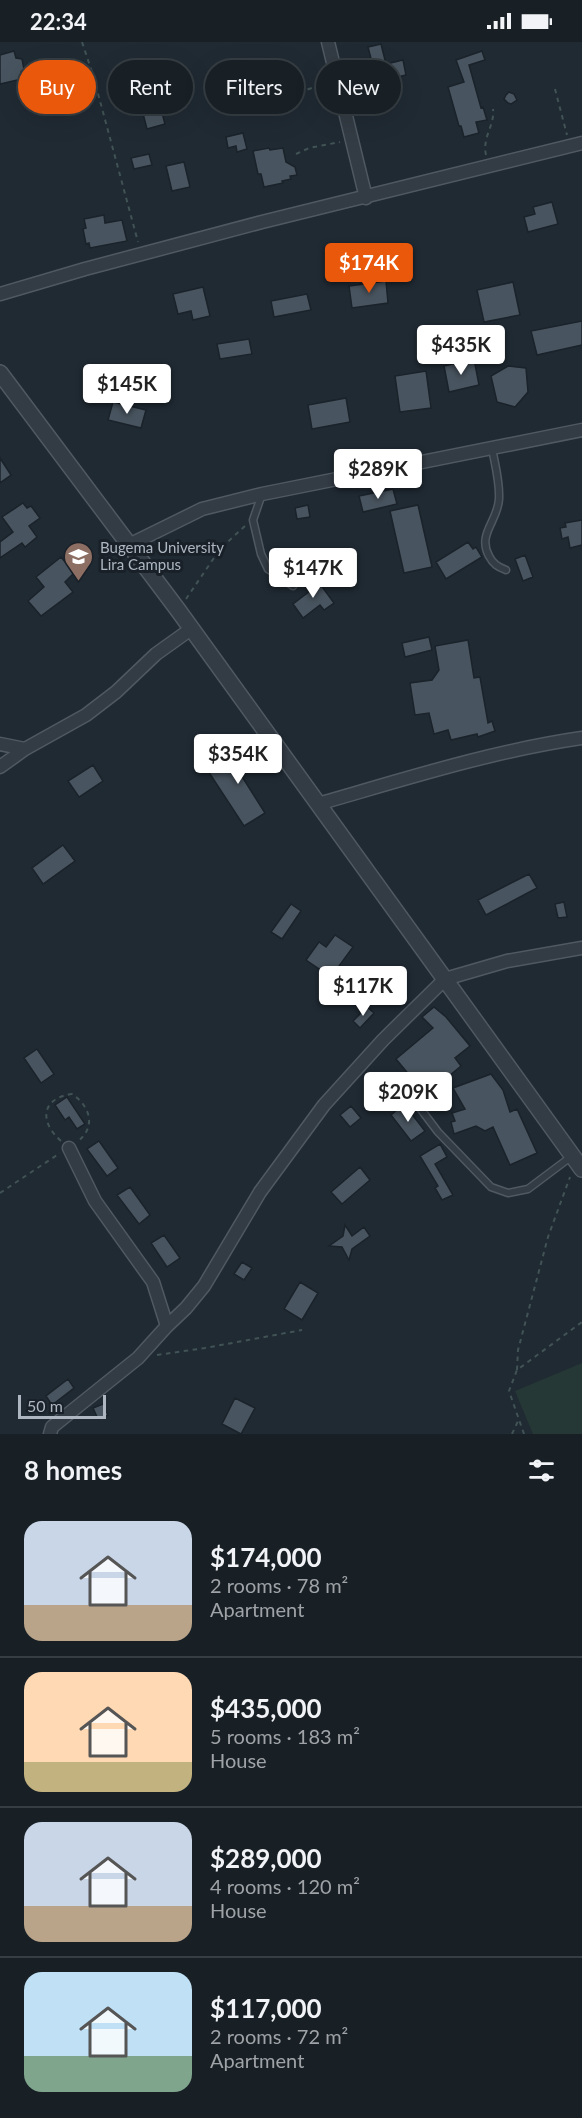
<!DOCTYPE html>
<meta charset="utf-8">
<style>
:root{--surface:#182026;--page:#21282e;--text:#f1f3f6;--muted:#9fa3a7;--line:#363e43;--accent:#ea580c}
body{margin:0;font-family:Lato,sans-serif;background:var(--page);color:var(--text);height:100vh;display:flex;flex-direction:column;font-size:22px;white-space:nowrap}
*{box-sizing:border-box;margin:0}
p{font-size:20px;color:var(--muted)}
.icon{flex:none;width:33px;height:33px;fill:none;stroke:currentColor;stroke-width:2;stroke-linecap:round;stroke-linejoin:round}
.map{position:relative;height:1392px;overflow:hidden}
.panel{display:flex;flex-direction:column;background:var(--surface);flex:1}
.panel>*{flex:none}
.top-card{position:absolute;left:18px;top:18px;width:546px;height:54px;display:flex;gap:12px}
.scale{position:absolute;left:18px;bottom:15px;width:88px;box-sizing:border-box;padding-left:6px;border:3px solid #adb6c1;border-top:0;font-size:16px;line-height:21px;white-space:nowrap;color:#adb6c1;-webkit-text-stroke:4px #192028;paint-order:stroke}
.price{position:absolute;translate:-50% -51px;padding:0 14px;border-radius:6px;background:#fff;color:#222;font-size:20px;line-height:39px;filter:drop-shadow(0 2px 3px #0008)}
.price::after{content:'';position:absolute;left:50%;top:36px;width:18px;height:14px;margin-left:-9px;background:inherit;clip-path:polygon(0 0,100% 0,50% 100%)}
.price.current{background:var(--accent);color:#fff}
ul{padding:0;list-style:none}
li{display:flex;align-items:center;gap:18px;height:150px;padding:0 24px}
li+li{border-top:2px solid var(--line)}
li span{display:grid;place-items:center;flex:none;width:168px;height:120px;border-radius:18px;color:#555}
li>.icon{margin-inline-start:auto}
span .icon{width:72px;height:72px;fill:#fffc;stroke-width:1}
li b{font-size:26px}
h2{display:flex;justify-content:space-between;align-items:center;height:72px;padding:0 24px;font-size:26px}
.chip{padding:0 21px;border-radius:27px;background:var(--surface);box-shadow:0 6px 24px #0002,0 0 0 2px var(--line);font-size:21px;line-height:54px}
.chip.current{background:var(--accent);color:#fff}
.status{display:flex;justify-content:space-between;align-items:center;height:42px;padding:0 30px;background:var(--surface);direction:ltr}
.status svg{height:16px;fill:currentColor}
.map>svg:first-child{display:block}
</style>
<div class="status"><b>22:34</b><svg viewBox="0 0 49 12"><path d="M0 12V9h3v3zM5 12V6h3v6zM10 12V3h3v9zM15 12V0h3v12zM26 1h20v11H26zM47 4h2v5h-2z"/></svg></div>
<div class="map">
<svg width="582" height="1392" viewBox="0 0 582 1392">
<rect width="100%" height="100%" fill="#202a33"/>
<path fill="#253836" d="M582,1321V1392H533L515,1349Z"/>
<path fill="#48545f" stroke="#1a222a" stroke-width="1.5" d="M381,2L386,22L403,18L406,33L377,40L368,5Z
M14,9L16,16L22,17L24,27L21,30L22,37L0,42V13Z
M482,9L485,18L469,23L481,66L483,65L487,78L476,80L479,91L464,95L461,84H459L448,45L464,40L456,18Z
M275,24L284,56L254,65L249,48L262,44L258,29Z
M509,50L514,52L517,58L511,62L508,61L504,57L506,53Z
M157,52L165,82L147,87L139,56Z
M243,91L247,107L237,110L236,104L228,106L226,95Z
M269,106L270,108L283,106L286,120L295,125L297,133L290,134L291,137L282,139L283,141L264,145L261,132H258L253,109Z
M149,112L152,123L134,127L131,116Z
M184,120L190,145L172,149L166,124Z
M552,160L558,182L528,190L524,175L535,172L533,165Z
M104,173L105,181L122,178L127,199L90,206L89,201L86,202L83,187L86,186L84,177Z
M386,239L388,261L352,266L349,244Z
M513,240L520,273L484,280L477,248Z
M203,245L210,274L193,278L191,269L178,272L173,252Z
M307,252L311,268L274,275L271,259Z
M582,279V303L537,313L531,289Z
M249,297L252,312L220,317L217,302Z
M474,317L479,343L449,350L444,324Z
M508,324L526,326L528,350L515,365L497,360L491,334Z
M426,329L431,366L400,370L395,334Z
M346,356L350,380L312,387L308,363Z
M113,360L146,368L141,386L108,378Z
M0,416L11,433L0,441Z
M393,447L397,462L363,470L359,454Z
M23,461L27,466L31,464L40,476L29,484L37,495L25,505L22,501L0,516V500L13,490L2,475Z
M308,463L310,475L297,477L295,466Z
M418,463L432,525L404,531L390,469Z
M582,478V503L570,506L568,495L562,497L560,486L566,485L565,481Z
M468,500L473,507L476,505L482,515L446,537L436,520Z
M525,513L533,535L523,539L515,517Z
M61,515L74,531L65,540L73,550L41,574L28,559L44,545L36,535Z
M315,535L334,561L324,568L320,563L303,576L293,562L310,549L305,543Z
M429,595L432,608L405,615L402,601Z
M468,598L474,636L480,635L488,681L492,679L495,689L478,695L477,692L451,698L448,688L434,692L429,671L415,673L410,641L432,638L439,628L435,604Z
M246,704L257,722L241,733L265,771L244,784L208,729Z
M93,723L103,739L79,755L68,739Z
M63,803L75,819L43,842L32,826Z
M529,832L537,846L486,873L478,858Z
M564,860L567,875L558,876L555,862Z
M291,862L301,869L282,897L271,890Z
M335,893L353,905L331,935L306,918L319,900L326,905Z
M367,965L374,971L360,986L353,979Z
M434,965L446,975L470,1004L455,1016L461,1024L449,1034L440,1041L434,1034L420,1046L396,1017L433,986L422,975Z
M37,1007L54,1032L41,1041L24,1016Z
M491,1032L503,1048L510,1070L517,1067L537,1111L510,1123L493,1085L485,1089L476,1084L454,1092L451,1080L455,1079L452,1071L465,1067L453,1046Z
M374,1035L382,1044L375,1050L367,1041Z
M67,1055L85,1082L77,1087L69,1075L65,1078L55,1063Z
M404,1062L425,1089L411,1099L391,1073Z
M351,1064L361,1076L350,1085L340,1073Z
M99,1099L118,1126L107,1134L87,1107Z
M440,1102L447,1115L435,1122L453,1153L442,1158L435,1146L438,1144L420,1114Z
M360,1125L370,1138L342,1162L331,1150Z
M130,1145L150,1173L139,1182L117,1153Z
M345,1183L352,1194L364,1185L370,1194L352,1207L349,1218L342,1205L329,1204L343,1194Z
M164,1193L180,1216L167,1225L151,1201Z
M242,1220L252,1226L244,1238L234,1232Z
M300,1240L318,1251L302,1278L284,1267Z
M68,1337L74,1346L52,1363L46,1354Z
M235,1356L255,1366L241,1392L222,1382Z
M103,1362L108,1373L98,1377L93,1366Z"/>
<g fill="none" stroke-linecap="round" stroke-linejoin="round">
<defs>
<path id="service" d="M492,406C495,423 500,440 499,457C498,479 477,492 489,514C493,522 498,525 506,528
M262,452L253,478L261,512L268,527L293,544
M398,1037L438,1090L491,1145L508,1151L528,1147L572,1114"/>
<path id="minor" d="M328,0L366,156
M0,252L85,227L262,180L582,101
M129,503L202,467L262,452L582,388
M0,702L25,707
M0,725L25,707L86,673L116,650L156,612L191,587
M318,762C405,737 492,709 582,696
M167,1284L186,1266L204,1244L260,1150L324,1063L383,998L445,937L507,919L582,906
M50,1392L52,1385L138,1316L167,1284L153,1240L95,1159L69,1106"/>
<path id="tertiary" d="M0,331L178,568L582,1127"/>
</defs>
<use href="#service" stroke="#505962" stroke-width="9"/>
<use href="#minor" stroke="#505962" stroke-width="15"/>
<use href="#tertiary" stroke="#505962" stroke-width="18"/>
<path stroke="#415354" stroke-width="2" stroke-dasharray="4.5 4.5" stroke-linecap="butt" d="M82,0L93,33L138,200
M555,47L567,93
M250,72L282,62L303,49L326,41
M296,112L309,106L340,100
M486,113C482,95 495,83 493,67
M186,557L220,507L246,483
M61,1099C39,1080 41,1056 72,1052C90,1064 97,1085 77,1100
M0,1151L60,1111
M157,1313L205,1306L302,1288
M517,1328L518,1308L548,1195L570,1135
M512,1392L518,1379
M524,1392L509,1349L517,1328L582,1280"/>
<use href="#service" stroke="#333b44" stroke-width="6"/>
<use href="#minor" stroke="#333b44" stroke-width="12"/>
<use href="#tertiary" stroke="#333b44" stroke-width="15"/>
</g>
<defs>
<symbol id="university-pin" viewBox="-11 -11 22 30"><path d="M0 17L-7.5 6A9.5 9.5 0 1 1 7.5 6Z" fill="#8d6e63" stroke="#192028"/><path d="M0-5L7-2L0 1L-7-2ZM-4 1L0 2.5L4 1V4Q0 6-4 4Z" fill="#fff"/></symbol>
</defs>
<g fill-rule="evenodd">
<use href="#university-pin" x="62" y="498" width="33" height="45"/>
</g>
<g text-anchor="middle" dominant-baseline="central" stroke-width="6" stroke-linejoin="round" paint-order="stroke">
<g font-size="15" fill="#adb6c1" stroke="#192028" text-anchor="start">
<text x="100" y="505">Bugema University<tspan x="100" dy="17">Lira Campus</tspan></text>
</g>
</g>
</svg>
<div class="scale">50 m</div>
<b class="price current" style="left:369px;top:252px">$174K</b>
<b class="price" style="left:461px;top:334px">$435K</b>
<b class="price" style="left:127px;top:373px">$145K</b>
<b class="price" style="left:378px;top:458px">$289K</b>
<b class="price" style="left:313px;top:557px">$147K</b>
<b class="price" style="left:238px;top:743px">$354K</b>
<b class="price" style="left:363px;top:975px">$117K</b>
<b class="price" style="left:408px;top:1081px">$209K</b>
<div class="top-card">
<a class="chip current">Buy</a>
<a class="chip">Rent</a>
<a class="chip">Filters</a>
<a class="chip">New</a>
</div>
</div>
<section class="panel">
<h2>8 homes<svg class="icon" aria-label="filters" viewBox="0 0 24 24"><path d="M4 7h16M4 17h16"/><circle cx="9" cy="7" r="2"/><circle cx="15" cy="17" r="2"/></svg></h2>
<ul>
<li><span style="background:linear-gradient(#c9d6e8 70%,#b9a48a 0)"><svg class="icon" aria-label="home" viewBox="0 0 24 24"><path d="M3 11l9-7 9 7M6 9v11h12V9"/></svg></span><div><b>$174,000</b><p>2 rooms · 78 m²</p><p>Apartment</p></div></li>
<li><span style="background:linear-gradient(#ffd9b3 75%,#c2b280 0)"><svg class="icon" aria-label="home" viewBox="0 0 24 24"><path d="M3 11l9-7 9 7M6 9v11h12V9"/></svg></span><div><b>$435,000</b><p>5 rooms · 183 m²</p><p>House</p></div></li>
<li><span style="background:linear-gradient(#c9d6e8 70%,#b9a48a 0)"><svg class="icon" aria-label="home" viewBox="0 0 24 24"><path d="M3 11l9-7 9 7M6 9v11h12V9"/></svg></span><div><b>$289,000</b><p>4 rooms · 120 m²</p><p>House</p></div></li>
<li><span style="background:linear-gradient(#bfe0f5 70%,#7fa58c 0)"><svg class="icon" aria-label="home" viewBox="0 0 24 24"><path d="M3 11l9-7 9 7M6 9v11h12V9"/></svg></span><div><b>$117,000</b><p>2 rooms · 72 m²</p><p>Apartment</p></div></li>
</ul>
</section>
